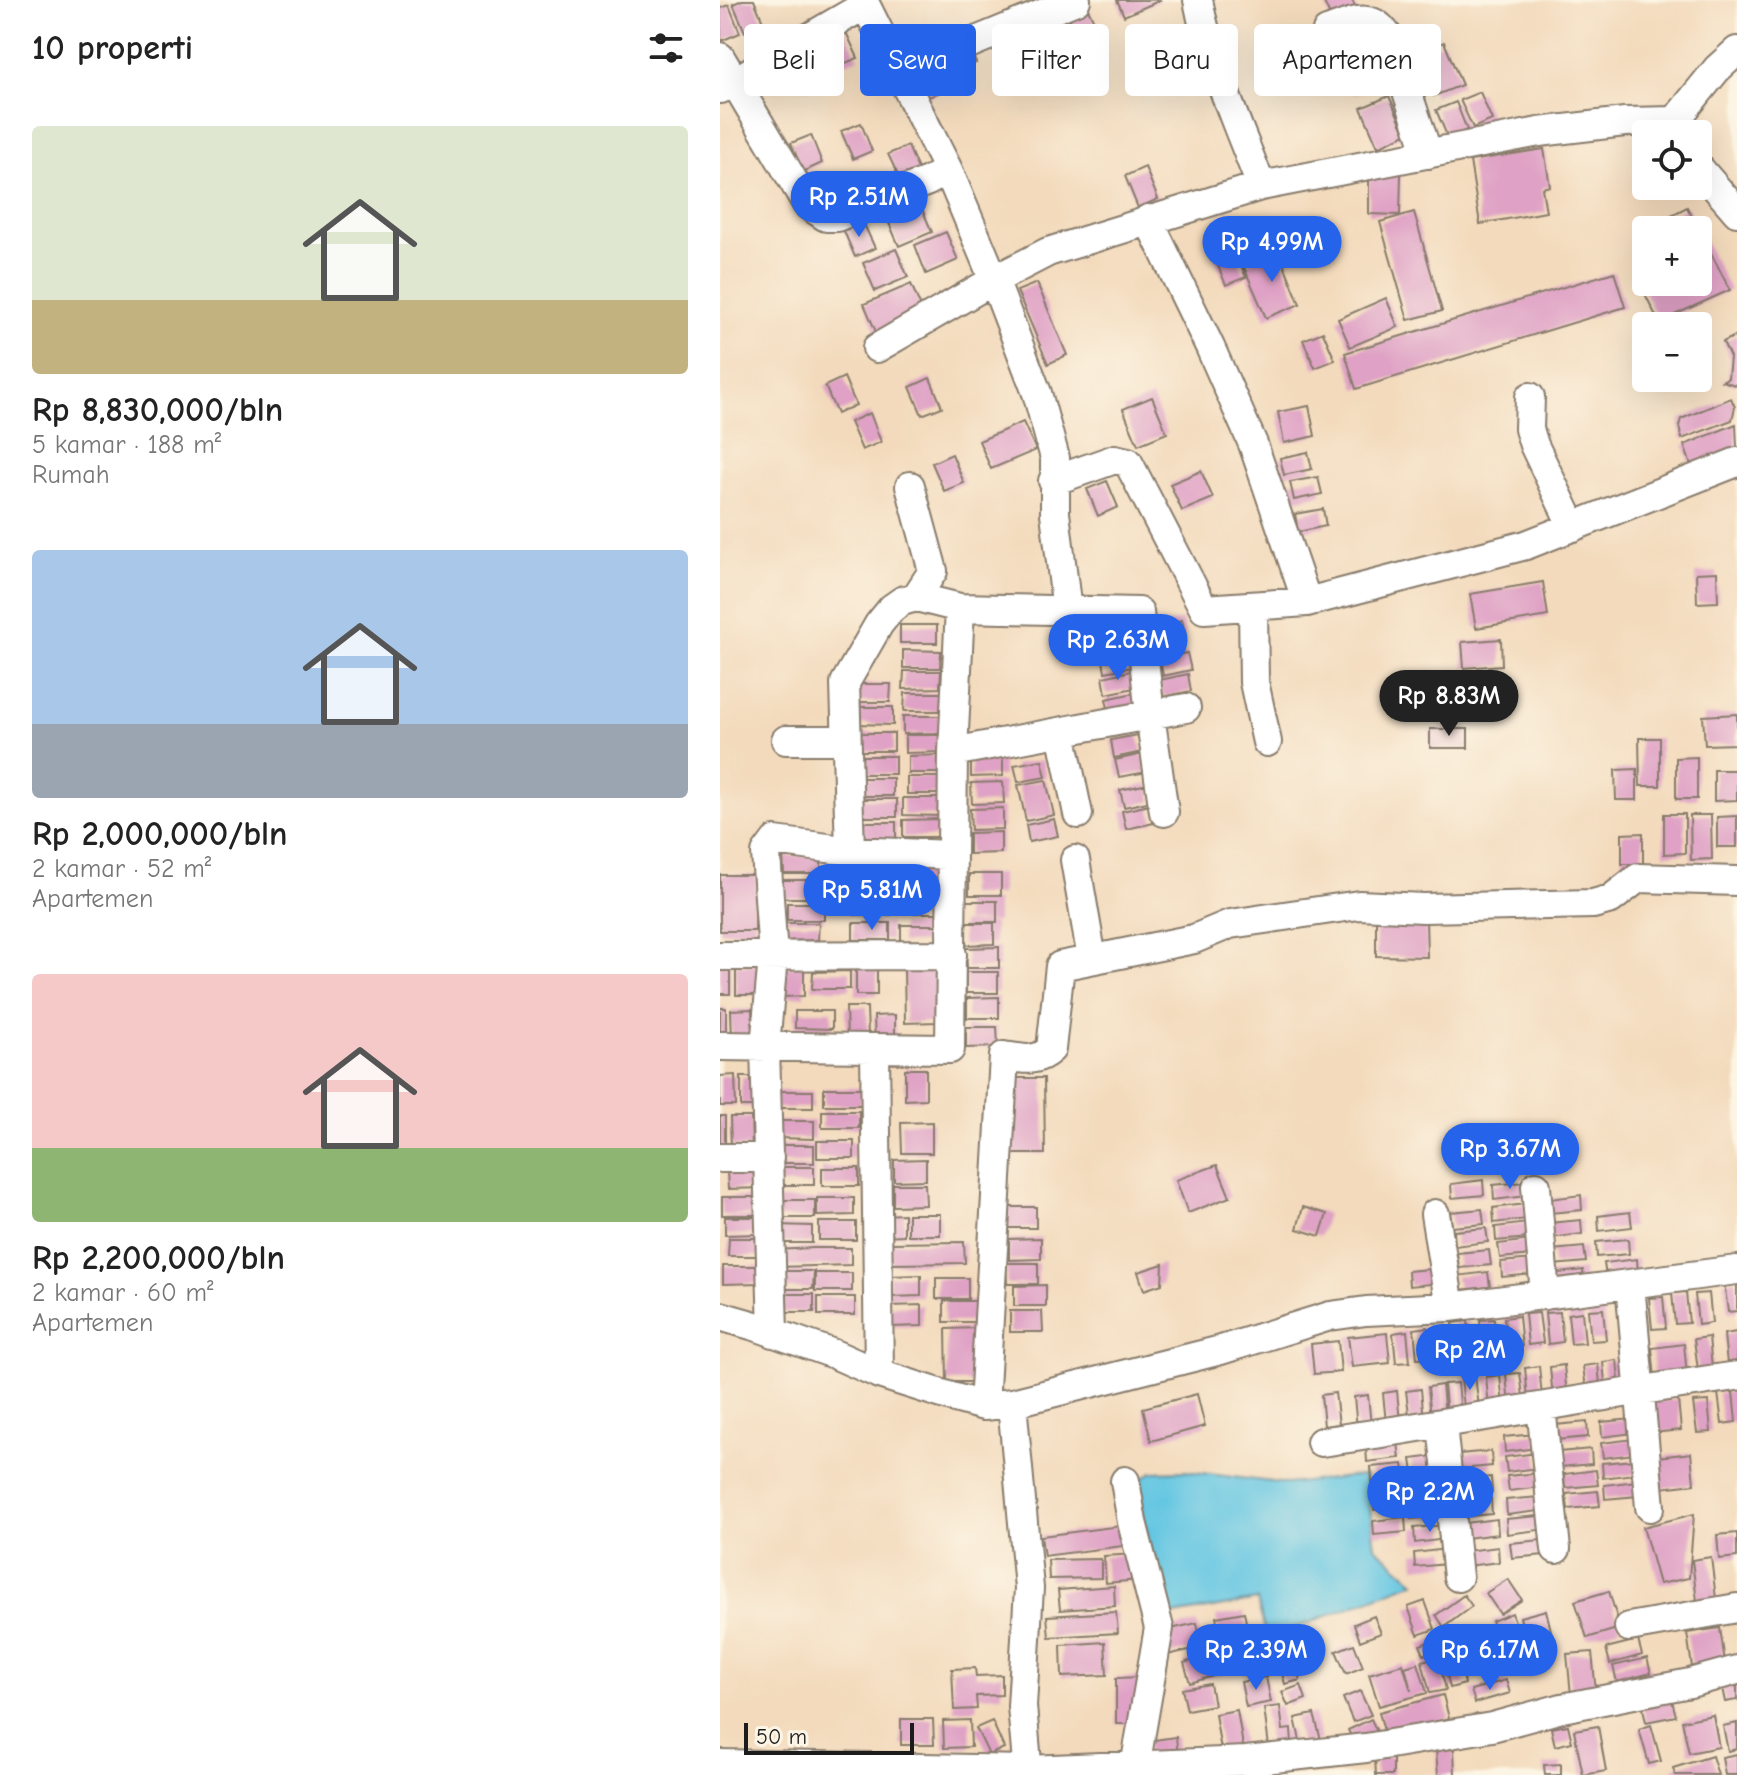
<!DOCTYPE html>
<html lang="id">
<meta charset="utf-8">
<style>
:root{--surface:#fff;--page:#f2f2f2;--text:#222;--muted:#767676;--accent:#2563eb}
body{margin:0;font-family:"Comic Neue",sans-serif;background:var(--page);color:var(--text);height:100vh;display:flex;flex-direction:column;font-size:30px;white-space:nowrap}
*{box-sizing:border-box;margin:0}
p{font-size:26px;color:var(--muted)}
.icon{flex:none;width:44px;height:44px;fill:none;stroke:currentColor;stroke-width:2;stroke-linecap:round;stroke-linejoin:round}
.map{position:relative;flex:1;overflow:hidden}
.side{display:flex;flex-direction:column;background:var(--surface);width:720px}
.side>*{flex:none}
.banner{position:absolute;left:24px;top:24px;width:760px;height:72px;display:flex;gap:16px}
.fabs{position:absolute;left:912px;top:120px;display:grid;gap:16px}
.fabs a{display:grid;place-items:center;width:80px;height:80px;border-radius:8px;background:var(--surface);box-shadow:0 8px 32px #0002;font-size:40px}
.scale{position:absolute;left:24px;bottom:20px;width:170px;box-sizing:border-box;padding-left:8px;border:4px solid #1c1c1c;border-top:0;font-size:22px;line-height:28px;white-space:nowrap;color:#1c1c1c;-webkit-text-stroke:6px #fcf5e5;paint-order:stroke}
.price{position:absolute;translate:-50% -68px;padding:0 18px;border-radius:28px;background:var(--accent);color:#fff;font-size:26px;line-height:52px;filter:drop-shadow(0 2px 4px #0008)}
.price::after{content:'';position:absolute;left:50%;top:48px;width:24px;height:18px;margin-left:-12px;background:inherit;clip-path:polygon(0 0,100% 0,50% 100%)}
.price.current{background:#222;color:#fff}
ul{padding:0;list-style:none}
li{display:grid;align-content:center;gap:16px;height:424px;padding:0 32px}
li span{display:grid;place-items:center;height:248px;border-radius:8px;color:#555}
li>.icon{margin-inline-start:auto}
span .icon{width:144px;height:144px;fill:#fffc;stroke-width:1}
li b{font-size:34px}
h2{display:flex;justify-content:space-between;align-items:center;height:96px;padding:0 32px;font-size:34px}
.chip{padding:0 28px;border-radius:8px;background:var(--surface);box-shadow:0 8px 32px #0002;font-size:28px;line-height:72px}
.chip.current{background:var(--accent);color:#fff}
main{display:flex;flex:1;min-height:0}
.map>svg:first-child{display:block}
</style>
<main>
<section class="side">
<h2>10 properti<svg class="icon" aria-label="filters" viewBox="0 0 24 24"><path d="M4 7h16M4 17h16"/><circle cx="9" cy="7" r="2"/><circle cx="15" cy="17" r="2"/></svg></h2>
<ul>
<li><span style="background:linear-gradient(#dfe7d0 70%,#c2b280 0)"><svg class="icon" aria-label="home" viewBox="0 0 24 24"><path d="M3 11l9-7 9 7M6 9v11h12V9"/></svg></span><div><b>Rp 8,830,000/bln</b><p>5 kamar · 188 m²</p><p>Rumah</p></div></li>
<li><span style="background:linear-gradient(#a9c7e8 70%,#9aa5b1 0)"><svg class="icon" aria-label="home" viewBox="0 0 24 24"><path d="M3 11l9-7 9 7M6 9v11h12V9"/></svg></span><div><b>Rp 2,000,000/bln</b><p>2 kamar · 52 m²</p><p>Apartemen</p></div></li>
<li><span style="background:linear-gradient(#f6c9c9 70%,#8fb573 0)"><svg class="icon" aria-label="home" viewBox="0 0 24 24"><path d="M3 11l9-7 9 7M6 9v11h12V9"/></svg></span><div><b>Rp 2,200,000/bln</b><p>2 kamar · 60 m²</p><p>Apartemen</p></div></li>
</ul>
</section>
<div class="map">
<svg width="1017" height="1775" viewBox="0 0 1017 1775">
<rect width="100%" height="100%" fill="#fcf5e5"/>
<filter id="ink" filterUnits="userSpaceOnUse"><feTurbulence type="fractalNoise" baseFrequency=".0125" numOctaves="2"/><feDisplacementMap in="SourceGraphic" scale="16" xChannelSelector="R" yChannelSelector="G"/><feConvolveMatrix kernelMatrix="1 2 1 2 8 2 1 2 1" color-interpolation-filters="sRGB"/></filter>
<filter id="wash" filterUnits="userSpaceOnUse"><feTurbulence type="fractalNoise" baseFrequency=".006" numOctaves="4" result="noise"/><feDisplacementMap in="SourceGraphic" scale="32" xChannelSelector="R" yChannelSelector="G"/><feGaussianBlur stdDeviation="1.8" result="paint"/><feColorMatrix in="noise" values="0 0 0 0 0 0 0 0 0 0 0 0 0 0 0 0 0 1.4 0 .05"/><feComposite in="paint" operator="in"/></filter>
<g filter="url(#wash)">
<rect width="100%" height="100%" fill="#f3dabc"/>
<path fill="#64c6e2" stroke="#40717f" stroke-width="2" d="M466,1471L567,1484L646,1475L655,1547L695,1582L547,1639L537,1600L443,1617L417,1481L432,1472Z"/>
<g id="blocks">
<path fill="#dfa1c5" d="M22,0H34L44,24L25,32L13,4Z
M364,0L377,28L357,36L345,8Z
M397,0H441L404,16Z
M603,0H632L638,12L613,23Z
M9,5L20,33L1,41L0,8Z
M317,26L328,55L309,63L297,35Z
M199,29L211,57L191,65L179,37Z
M125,30L138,58L118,66L106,38Z
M244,35L256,63L237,71L225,43Z
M643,37L662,82L633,94L614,50Z
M724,42L742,85L714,96L696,54Z
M217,60L229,88L209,97L197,68Z
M760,92L772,120L753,128L740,100Z
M669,96L686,134L658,147L641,108Z
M736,102L747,130L728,138L716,110Z
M141,123L152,151L133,159L121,131Z
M91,135L102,163L83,172L71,143Z
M188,146L200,174L181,182L168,154Z
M824,149L830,186L822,188L826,212L760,224L750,161Z
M425,167L438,199L418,208L405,176Z
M649,174H681L680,215L649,214Z
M198,200L212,232L179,246L165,214Z
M967,207L1010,290L939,322L922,288L933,282H978V230H941L938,222Z
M694,212L722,311L688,320L660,222Z
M142,220L155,248L135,257L123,229Z
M505,227L526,277L506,285L485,235Z
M226,232L238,260L206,274L195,245Z
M176,249L188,277L155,291L143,263Z
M558,250L580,304L546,318L523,265Z
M894,272L905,307L636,389L625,353Z
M317,283L347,355L328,364L297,291Z
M191,284L203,312L156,332L144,304Z
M666,298L678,327L630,347L618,319Z
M603,332L615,360L595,368L583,340Z
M1017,335V384L1015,385L1002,381L1008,378L1010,357L1003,342Z
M124,377L136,405L117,414L105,386Z
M210,378L222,407L202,415L190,387Z
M432,397L447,433L418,445L403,409Z
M1011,398L1015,407L1012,420L962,439L959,426L961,419Z
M589,406L595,436L564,443L558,412Z
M150,413L161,442L142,450L130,422Z
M303,422L316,450L271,469L259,441Z
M1016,424L1017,447L972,468L964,445Z
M588,452L592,469L564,475L560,458Z
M232,454L244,483L224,491L212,463Z
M481,471L493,498L462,511L450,484Z
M598,477L602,494L574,500L570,482Z
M387,481L398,507L378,516L367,489Z
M603,509L606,526L578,532L575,514Z
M997,572L998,602L977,603L976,573Z
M823,582L828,616L756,628L750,594Z
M462,620L466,637L438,643L434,626Z
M180,625H217V643H180Z
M408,627L412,645L384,651L381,633Z
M781,639L782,665L744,668L742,642Z
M410,649L413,667L385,672L382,655Z
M183,650L221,651L220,668H183Z
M467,653L471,670L443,676L440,658Z
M184,671H221L220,688L183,689Z
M411,671L414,688L386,694L383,677Z
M468,674L471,691L443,697L440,680Z
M133,684H171L170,702H134Z
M185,693H221V711H184Z
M414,693L417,711L390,717L386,699Z
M136,707H173V725L136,724Z
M1017,714V744L985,745L983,716Z
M183,716H220V733L183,734Z
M710,729H748V748H710Z
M137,733H174V751H137Z
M185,735H222V752L185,753Z
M418,735L422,752L394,758L391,740Z
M919,738H940V786H920Z
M423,754L427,772L399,777L395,760Z
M225,755V773H188V756Z
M283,755V776L251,777V756Z
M138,756H175V774H138Z
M977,757V799H956V758Z
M322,760L326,777L298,782L294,765Z
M917,769V800H896L895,770Z
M994,770H1017V800L994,801Z
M187,777H224V794H187Z
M136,778H173V796H136Z
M326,780L334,815L306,821L298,785Z
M283,782L284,803L252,804L251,783Z
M428,784L432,801L404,807L400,790Z
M183,798H220L221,816L183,815Z
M140,799H177V817H140Z
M430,805L434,823L406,829L402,811Z
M283,808V829L251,830L250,809Z
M944,814H965V853L944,854Z
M970,815H991L992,859L971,860Z
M1017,816V847H997V817Z
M220,819V837H183V820Z
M334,819L338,836L309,842L306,825Z
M139,822H176V840H139Z
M281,832V853L249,854V833Z
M923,833V864H902V834Z
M63,856H101V874H64Z
M116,863H153V881H116Z
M223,867V885H186L185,868Z
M249,874H281V895H249Z
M0,875H36L35,931H0Z
M60,880H97V898H60Z
M181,895H218V913H181Z
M134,897H171V915H134Z
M244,901H277V922H245Z
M67,903H104V920H67Z
M656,917L706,918L707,957L656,956Z
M61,923H99L98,940L62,941Z
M133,923H170V940H133Z
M242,923H274V944L242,945Z
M181,925H218V943H181Z
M279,947V968H247L246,948Z
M0,964H10V994H0Z
M16,965H37V995H16Z
M136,965H157V995H136Z
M84,966V996L63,997V967Z
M184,968H216L217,1022L185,1023Z
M130,971V989H92L93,972Z
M246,972H278V993H246Z
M279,997V1018H247V998Z
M126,1007H147L148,1037L127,1038Z
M0,1008H6V1038H0Z
M32,1009L33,1039L12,1040L11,1010Z
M75,1011H112V1029L75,1028Z
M175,1015V1045L155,1046L154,1016Z
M246,1027H277L278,1047L246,1048Z
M185,1069H206V1099L185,1100Z
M15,1075L16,1106H0V1076Z
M21,1077H42L43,1107H21Z
M292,1078H324L325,1154H293Z
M104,1088H142L141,1105H104Z
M56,1091H93V1108H56Z
M102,1111H139V1128H102Z
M0,1116H5V1146H0Z
M10,1117H31L32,1147H11Z
M57,1121H94V1139L57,1138Z
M212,1122V1153H182L181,1123Z
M97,1141H134V1158H97Z
M57,1145H94V1163H57Z
M206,1159V1180L174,1181V1160Z
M497,1165L510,1197L468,1213L456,1180Z
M57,1167H94V1185H57Z
M102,1168H139V1186H102Z
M7,1171H45L44,1188L8,1189Z
M763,1180L764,1195L732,1198L731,1184Z
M805,1182L807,1196L774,1200L773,1185Z
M173,1184H205L206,1205L173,1206Z
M861,1195L862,1210L830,1213L829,1199Z
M2,1197H39V1215H2Z
M97,1198H134V1215L97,1216Z
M57,1200H95V1218H58Z
M805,1204L807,1219L774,1223L773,1208Z
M283,1207H316V1228H284Z
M583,1207L607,1214L600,1236L577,1229Z
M762,1209L764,1224L732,1227L730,1212Z
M910,1212L912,1227L879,1231L878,1216Z
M184,1214V1235L161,1236V1215Z
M188,1214H220V1235H188Z
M5,1217H42V1234L5,1235Z
M861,1220L862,1234L830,1238L829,1223Z
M99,1222H136V1240H99Z
M807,1223L809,1238L776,1241L775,1227Z
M55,1225L92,1226V1243H55Z
M766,1228L768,1242L735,1246L734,1231Z
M9,1238H45L46,1256H8Z
M321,1238V1259L289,1260V1239Z
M908,1239L909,1254L877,1257L876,1242Z
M810,1240L812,1255L780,1258L778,1244Z
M244,1242L245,1263L171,1264V1243Z
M864,1247L866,1262L833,1265L832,1250Z
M94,1248H131V1265L56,1267V1250Z
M769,1250L771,1265L739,1268L737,1253Z
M813,1259L814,1274L782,1277L781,1262Z
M917,1259L918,1274L886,1277L884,1263Z
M286,1263H318V1284H287Z
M443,1264L442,1284L424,1290L418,1272Z
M3,1266H40V1283L3,1284Z
M720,1268L721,1283L689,1286L688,1271Z
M863,1270L864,1285L832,1288L830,1274Z
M57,1271H94L93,1289H56Z
M768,1272L770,1287L738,1290L736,1276Z
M95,1273H132V1291H95Z
M201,1275V1296L169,1297V1276Z
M216,1278H248V1299H216Z
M1017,1280V1311L1008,1312L1004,1281Z
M326,1285V1306H294V1286Z
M966,1292L969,1323L955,1324L952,1293Z
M989,1293L992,1323L978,1325L975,1294Z
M57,1294H94V1312H57Z
M98,1297H135V1315H98Z
M943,1297L946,1328L932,1329L929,1298Z
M224,1301H256V1322H224Z
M202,1305V1326L170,1327V1306Z
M883,1309L886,1340L871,1341L868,1310Z
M290,1311H322L323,1332H290Z
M840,1312L843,1342L828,1344L825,1313Z
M862,1312L865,1343L851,1344L848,1314Z
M819,1313L823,1343L808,1345L805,1314Z
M799,1316L802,1347L788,1349L784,1318Z
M774,1319L777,1350L763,1351L760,1320Z
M748,1321L751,1352L737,1354L733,1323Z
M708,1327L711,1358L697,1359L694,1329Z
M258,1328L259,1382H227L226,1329Z
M726,1328L730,1359L715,1360L712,1330Z
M687,1331L690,1362L676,1363L673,1333Z
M1017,1332V1363L1007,1364L1004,1334Z
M667,1333L670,1363L632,1367L628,1337Z
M989,1337L992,1368L978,1370L974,1339Z
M618,1341L621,1372L594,1374L591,1344Z
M964,1344L967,1375L935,1378L932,1348Z
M897,1360L900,1391L886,1392L883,1362Z
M878,1364L881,1395L867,1396L863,1366Z
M844,1365L847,1396L833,1398L830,1367Z
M819,1366L822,1397L808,1398L805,1368Z
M800,1373L804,1404L789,1405L786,1374Z
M780,1375L783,1406L769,1407L766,1377Z
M755,1376L759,1407L744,1408L741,1378Z
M738,1383L741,1413L727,1415L724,1384Z
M722,1385L725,1416L711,1417L708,1387Z
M701,1389L704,1420L690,1421L686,1391Z
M677,1391L680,1422L666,1423L663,1393Z
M1013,1392L1016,1422L1002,1424L998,1393Z
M615,1393L619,1424L604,1426L601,1395Z
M477,1394L485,1426L431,1441L423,1408Z
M648,1395L651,1426L637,1428L634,1397Z
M958,1399L961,1430L932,1433L929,1403Z
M988,1401L991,1432L977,1433L973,1402Z
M913,1419L914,1433L882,1437L881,1422Z
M867,1422L868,1437L836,1440L835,1425Z
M816,1434L818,1448L785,1452L784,1437Z
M913,1439L915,1454L883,1458L881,1443Z
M678,1443L680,1458L647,1462L646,1447Z
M871,1449L872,1464L840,1467L839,1452Z
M771,1451L772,1466L740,1469L739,1454Z
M817,1453L819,1468L787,1472L785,1457Z
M971,1453L974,1484L941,1488L938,1457Z
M723,1455L725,1470L693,1473L691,1459Z
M914,1460L915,1474L883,1478L882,1463Z
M683,1464L685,1479L652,1482L651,1467Z
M876,1470L878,1485L845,1488L844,1474Z
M819,1473L821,1487L789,1491L787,1476Z
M718,1477L719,1492L687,1495L685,1480Z
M771,1477L772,1492L740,1495L738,1480Z
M916,1481L918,1496L885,1499L884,1485Z
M878,1491L880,1506L848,1509L846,1494Z
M684,1492L686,1506L654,1510L652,1495Z
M818,1497L819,1511L787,1515L786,1500Z
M771,1499L772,1514L740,1517L739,1503Z
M721,1501L723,1516L691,1519L689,1504Z
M974,1514L969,1578L939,1584L923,1527Z
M818,1516L819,1530L787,1534L786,1519Z
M685,1517L686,1532L654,1535L653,1521Z
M777,1519L778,1534L746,1538L744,1523Z
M408,1525L411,1545L324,1556L321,1536Z
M725,1525L727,1539L695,1543L694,1528Z
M1017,1533V1557L999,1559L997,1535Z
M822,1540L824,1555L792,1558L790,1543Z
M778,1547L779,1562L747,1566L746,1551Z
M726,1549L727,1564L695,1567L694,1553Z
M415,1554L418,1580L386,1583L384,1556Z
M991,1557L997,1607L978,1609L972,1560Z
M381,1559V1578L329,1579L328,1560Z
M788,1579L802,1600L780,1614L766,1593Z
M394,1586L395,1606L340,1610L338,1590Z
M889,1591L900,1628L867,1638L855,1601Z
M744,1595L752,1606L724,1627L716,1615Z
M705,1601L715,1629L698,1635L688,1607Z
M826,1610L835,1647L809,1653L800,1617Z
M396,1612L398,1633L329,1637L327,1616Z
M524,1612L528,1632L500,1637L496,1617Z
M792,1613L806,1655L786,1662L772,1621Z
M654,1616L661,1633L640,1641L634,1624Z
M477,1623L482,1647L447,1655L442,1631Z
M1000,1628L1005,1662L972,1667L967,1633Z
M539,1634L547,1655L519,1665L512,1644Z
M717,1639L721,1649L704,1655L700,1645Z
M918,1640L922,1655L890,1664L886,1648Z
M385,1642L387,1675L342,1677L341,1645Z
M634,1644L643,1667L626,1674L616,1651Z
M507,1649L513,1670L470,1683L464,1663Z
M572,1652L580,1680L565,1684L557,1656Z
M872,1652L876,1693L851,1695L847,1654Z
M718,1657L726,1690L710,1693L702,1661Z
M927,1658L931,1673L897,1682L893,1666Z
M740,1660L745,1684L730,1688L724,1663Z
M698,1663L707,1693L659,1706L649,1674L683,1664L691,1691L685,1667Z
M255,1668L256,1676L282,1675V1695L256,1696L257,1709L234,1710L232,1669Z
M422,1677V1724H396V1678Z
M546,1677L551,1702L526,1707L521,1682Z
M786,1680L790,1693L755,1703L751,1690Z
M1017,1680V1700L1005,1702L1001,1683Z
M490,1684L494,1705L467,1710L462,1689Z
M581,1685L586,1699L568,1706L562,1692Z
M640,1691L651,1715L633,1722L623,1698Z
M950,1693L956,1716L926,1722L921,1699Z
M723,1695L729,1718L665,1735L659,1712Z
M560,1706L563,1730L571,1729L572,1744L549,1747L544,1708Z
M517,1710L524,1752L502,1756L495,1714Z
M594,1714L601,1740L581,1745L575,1718Z
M993,1715L999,1747L969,1753L962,1721Z
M181,1719H213L214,1745H181Z
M651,1719L658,1734L635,1744L628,1730Z
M250,1720L251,1747L224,1748L223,1721Z
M272,1721L284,1748L269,1755L256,1728Z
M1017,1723V1749L1008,1751L1003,1726Z
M848,1725L852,1742L835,1746L831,1728Z
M931,1725L941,1761L929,1764L919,1729Z
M878,1726L886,1771L863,1775L854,1730Z
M456,1737L458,1756L429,1759L427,1741Z
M734,1749L735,1775H718L716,1750Z
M1017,1754V1775H1005L1002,1757Z
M992,1756L998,1775H955L953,1768Z
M655,1757H673V1775H656Z
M841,1764V1775H825L824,1765Z"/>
</g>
</g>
<g filter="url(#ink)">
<use href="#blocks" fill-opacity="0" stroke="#887b6c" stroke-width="2"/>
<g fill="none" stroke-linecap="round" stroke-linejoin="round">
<defs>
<path id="minor" d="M143,0L228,170L274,280L317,393L335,458V513L347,611
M478,0C490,64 518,125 541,186
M607,31C633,22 652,10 669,38L708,154
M251,43L356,0
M0,57L87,204L106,217H117L208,181L228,170
M1,89L145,5
M961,134L955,121L997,69L1017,51
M978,167L1017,212
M428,219L490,347L533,444L587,602
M157,348L274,280L328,252L541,186L819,132L905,122L955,121
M810,397L809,429L814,445L853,527
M333,481L395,459L408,462L484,609L587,602L806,545L1017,462
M190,486L213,571L196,597
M533,606L534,682L547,742
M341,732L358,814
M66,740H126
M233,752L466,708
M130,851L125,683L159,624L172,608L182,601L196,597L240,608L419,612L430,715L444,812
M355,860L372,959
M0,956L232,955
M0,1046L230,1049L233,752L240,608
M155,1050L159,1374
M0,1158H49
M816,1186L825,1295
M715,1214L730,1307
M910,1284L930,1507
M0,1316L35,1326L114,1354L159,1374L235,1398L264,1406L292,1403L501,1350L610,1316L646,1311L730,1307L1017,1270
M53,1333L45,1047L53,957L46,853L55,841L130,851L232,855
M292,1403L309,1588L302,1706L308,1775
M264,1406L284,1056C303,1059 316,1063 331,1049L340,966L474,939L510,924L639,905L704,908L873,904L891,899L918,878L1017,881
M821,1407L836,1549
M722,1425L738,1577
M601,1442C740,1422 878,1395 1017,1376
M405,1481L412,1522L439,1628L415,1767
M909,1627L1017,1608
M0,1764L308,1770L526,1761L646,1748L772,1727L842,1708L970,1683L1017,1670"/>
</defs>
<use href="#minor" stroke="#887b6c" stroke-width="32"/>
<use href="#minor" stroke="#fff" stroke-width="28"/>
</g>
</g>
</svg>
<div class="fabs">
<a><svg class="icon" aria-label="locate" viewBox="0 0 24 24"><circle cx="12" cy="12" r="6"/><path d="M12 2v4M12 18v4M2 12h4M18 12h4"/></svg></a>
<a>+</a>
<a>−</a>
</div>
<div class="scale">50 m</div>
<b class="price" style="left:139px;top:239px">Rp 2.51M</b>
<b class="price" style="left:552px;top:284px">Rp 4.99M</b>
<b class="price" style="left:398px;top:682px">Rp 2.63M</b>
<b class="price current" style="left:729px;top:738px">Rp 8.83M</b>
<b class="price" style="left:152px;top:932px">Rp 5.81M</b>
<b class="price" style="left:790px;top:1191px">Rp 3.67M</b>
<b class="price" style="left:750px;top:1392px">Rp 2M</b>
<b class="price" style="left:710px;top:1534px">Rp 2.2M</b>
<b class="price" style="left:536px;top:1692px">Rp 2.39M</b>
<b class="price" style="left:770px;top:1692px">Rp 6.17M</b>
<div class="banner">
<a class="chip">Beli</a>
<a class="chip current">Sewa</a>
<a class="chip">Filter</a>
<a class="chip">Baru</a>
<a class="chip">Apartemen</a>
</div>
</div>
</main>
